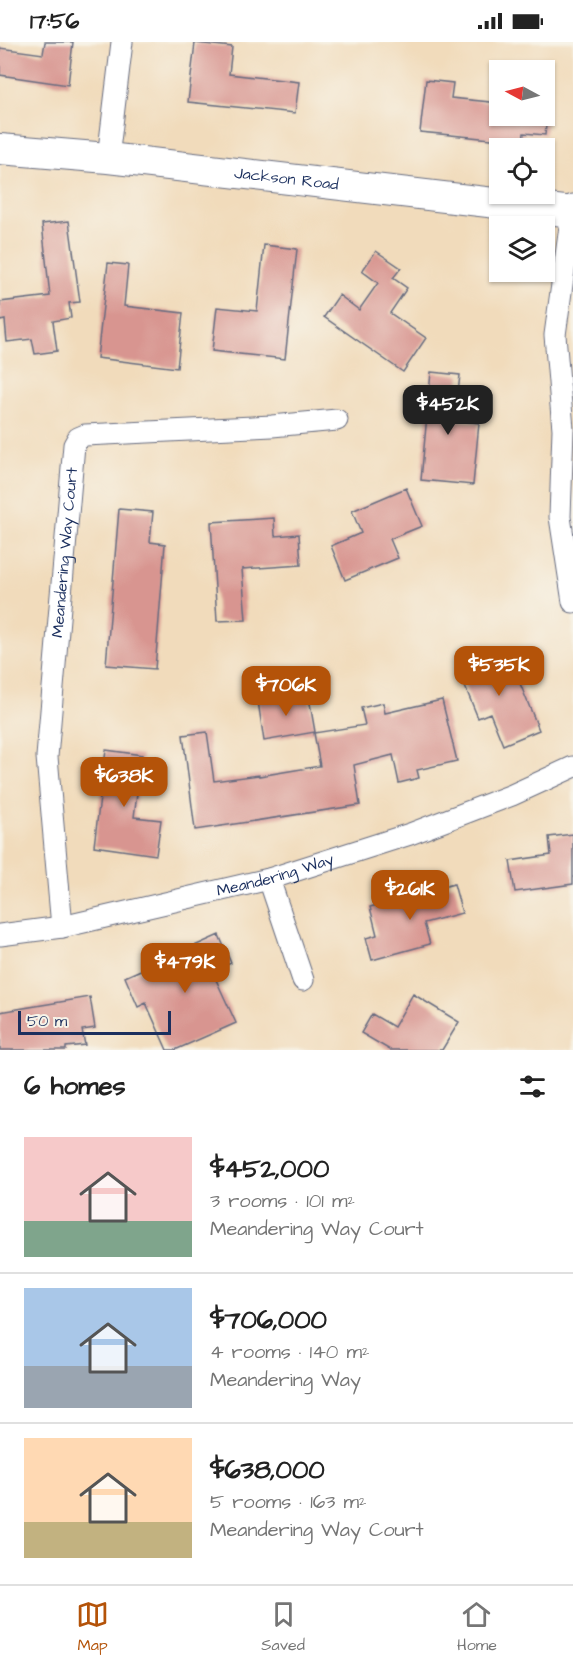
<!DOCTYPE html>
<meta charset="utf-8">
<style>
:root{--surface:#fff;--page:#f2f2f2;--text:#222;--muted:#767676;--line:#e0e0e0;--accent:#b45309}
body{margin:0;font-family:"Architects Daughter",sans-serif;background:var(--page);color:var(--text);height:100vh;display:flex;flex-direction:column;font-size:22px;white-space:nowrap}
*{box-sizing:border-box;margin:0}
p{font-size:20px;color:var(--muted)}
.icon{flex:none;width:33px;height:33px;fill:none;stroke:currentColor;stroke-width:2;stroke-linecap:round;stroke-linejoin:round}
.map{position:relative;height:1008px;overflow:hidden}
.drawer{display:flex;flex-direction:column;background:var(--surface);flex:1}
.drawer>*{flex:none}
.needle{width:39px;rotate:277deg}
.tools{position:absolute;left:489px;top:18px;display:grid;gap:12px}
.tools a{display:grid;place-items:center;width:66px;height:66px;border-radius:0px;background:var(--surface);box-shadow:0 2px 4px #0004;font-size:30px}
.scale{position:absolute;left:18px;bottom:15px;width:153px;box-sizing:border-box;padding-left:6px;border:3px solid #1b2f5e;border-top:0;font-size:16px;line-height:21px;white-space:nowrap;color:#1b2f5e;-webkit-text-stroke:4px #f7f3e8;paint-order:stroke}
.price{position:absolute;translate:-50% -51px;padding:0 14px;border-radius:12px;background:var(--accent);color:#fff;font-size:20px;line-height:39px;filter:drop-shadow(0 2px 3px #0008)}
.price::after{content:'';position:absolute;left:50%;top:36px;width:18px;height:14px;margin-left:-9px;background:inherit;clip-path:polygon(0 0,100% 0,50% 100%)}
.price.current{background:#222;color:#fff}
ul{padding:0;list-style:none}
li{display:flex;align-items:center;gap:18px;height:150px;padding:0 24px}
li+li{border-top:2px solid var(--line)}
li span{display:grid;place-items:center;flex:none;width:168px;height:120px;border-radius:0px;color:#555}
li>.icon{margin-inline-start:auto}
span .icon{width:72px;height:72px;fill:#fffc;stroke-width:1}
li b{font-size:26px}
h2{display:flex;justify-content:space-between;align-items:center;height:72px;padding:0 24px;font-size:26px}
.status{display:flex;justify-content:space-between;align-items:center;height:42px;padding:0 30px;background:var(--surface);direction:ltr}
.status svg{height:16px;fill:currentColor}
.tab-bar{display:flex;justify-content:space-around;align-items:center;height:84px;border-top:2px solid var(--line);background:var(--surface);font-size:16px;color:var(--muted)}
.tab-bar a{display:grid;justify-items:center;gap:3px}
.tab-bar .current{color:var(--accent)}
.map>svg:first-child{display:block}
</style>
<div class="status"><b>17:56</b><svg viewBox="0 0 49 12"><path d="M0 12V9h3v3zM5 12V6h3v6zM10 12V3h3v9zM15 12V0h3v12zM26 1h20v11H26zM47 4h2v5h-2z"/></svg></div>
<div class="map">
<svg width="573" height="1008" viewBox="0 0 573 1008">
<rect width="100%" height="100%" fill="#f7f3e8"/>
<filter id="ink" filterUnits="userSpaceOnUse"><feTurbulence type="fractalNoise" baseFrequency=".0167" numOctaves="2"/><feDisplacementMap in="SourceGraphic" scale="12" xChannelSelector="R" yChannelSelector="G"/><feConvolveMatrix kernelMatrix="1 2 1 2 8 2 1 2 1" color-interpolation-filters="sRGB"/></filter>
<filter id="wash" filterUnits="userSpaceOnUse"><feTurbulence type="fractalNoise" baseFrequency=".008" numOctaves="4" result="noise"/><feDisplacementMap in="SourceGraphic" scale="24" xChannelSelector="R" yChannelSelector="G"/><feGaussianBlur stdDeviation="1.35" result="paint"/><feColorMatrix in="noise" values="0 0 0 0 0 0 0 0 0 0 0 0 0 0 0 0 0 1.4 0 .05"/><feComposite in="paint" operator="in"/></filter>
<g filter="url(#wash)">
<rect width="100%" height="100%" fill="#f1dbbb"/>
<g id="blocks">
<path fill="#d89590" d="M45,0H73L68,43L0,33V6L43,12Z
M195,1L232,5L229,32L299,40L295,71L188,60Z
M426,38L453,41L451,56L500,61V74H547L545,93L524,91L523,100L420,90Z
M69,179L80,260L69,261L71,276L53,279L57,309L35,312L32,297L7,300L5,278L0,279V260L50,254L42,182Z
M264,203L297,207L285,317L212,309L217,265L257,269Z
M376,209L401,226L393,236L407,246L390,271L426,296L403,330L324,275L339,253L359,268L378,241L362,229Z
M108,221L128,223L124,264L183,271L177,326L97,316Z
M431,330L460,333L455,378L479,381L473,443L421,438Z
M406,446L422,484L390,497L398,516L345,538L331,504L361,491L352,469Z
M119,467L153,470L150,500L165,502L155,627L106,623Z
M274,476L275,494L299,492L301,523L242,527L246,578L217,579L211,480Z
M487,612L493,625L510,617L539,688L503,703L490,671L478,676L457,625Z
M308,650L315,690L264,699L258,659Z
M442,658L457,719L417,728L419,736L399,741L393,713L354,723L360,763L195,788L183,693L207,690L214,739L259,733V734L320,724L314,691L365,683L361,666L383,661L385,671Z
M106,708L142,713L134,775L161,778L156,813L94,804Z
M573,792V842L515,850L510,819L551,813L549,795Z
M454,842L462,871L424,881L430,902L372,918L366,896L377,893L370,865Z
M219,893L231,921L212,929L236,981L175,1008H167L146,961L138,965L125,935Z
M413,952L459,980L442,1008H390L361,991L372,972L394,985Z
M90,955L95,986L82,988L85,1003L66,1005V1008H0V970Z"/>
</g>
</g>
<g filter="url(#ink)">
<use href="#blocks" fill-opacity="0" stroke="#666b7f" stroke-width="1.5"/>
<g fill="none" stroke-linecap="round" stroke-linejoin="round">
<defs>
<g id="minor">
<path d="M108,116L122,0"/>
<path d="M573,163L555,293L563,387L560,475L573,560"/>
<path d="M269,837L303,938"/>
<path id="s1" d="M62,885L47,715L74,403L78,396L85,393L272,384L337,378"/>
<path id="s2" d="M0,893L62,885L269,837L410,792L512,753L573,725"/>
</g>
<g id="secondary">
<path id="s3" d="M0,107L108,116L573,170"/>
</g>
</defs>
<use href="#minor" stroke="#666b7f" stroke-width="23"/>
<use href="#secondary" stroke="#666b7f" stroke-width="32"/>
<use href="#minor" stroke="#fff" stroke-width="21"/>
<use href="#secondary" stroke="#fff" stroke-width="30"/>
</g>
</g>
<g text-anchor="middle" dominant-baseline="central" stroke-width="5" stroke-linejoin="round" paint-order="stroke">
<g font-size="16" fill="#1b2f5e" stroke="#f7f3e8">
<text stroke="none"><textPath href="#s3" startOffset="288">Jackson Road</textPath></text>
<text stroke="none"><textPath href="#s1" startOffset="376">Meandering Way Court</textPath></text>
<text stroke="none"><textPath href="#s2" startOffset="282">Meandering Way</textPath></text>
</g>
</g>
</svg>
<div class="tools">
<a><svg class="needle" viewBox="-14 -14 28 28"><path d="M0-13l5 13h-10z" fill="#e53935"/><path d="M0 13l5-13h-10z" fill="#767676"/></svg></a>
<a><svg class="icon" aria-label="locate" viewBox="0 0 24 24"><circle cx="12" cy="12" r="6"/><path d="M12 2v4M12 18v4M2 12h4M18 12h4"/></svg></a>
<a><svg class="icon" aria-label="layers" viewBox="0 0 24 24"><path d="M12 4l9 5-9 5-9-5zM3 14l9 5 9-5"/></svg></a>
</div>
<div class="scale">50 m</div>
<b class="price current" style="left:448px;top:394px">$452K</b>
<b class="price" style="left:499px;top:655px">$535K</b>
<b class="price" style="left:286px;top:675px">$706K</b>
<b class="price" style="left:124px;top:766px">$638K</b>
<b class="price" style="left:410px;top:879px">$261K</b>
<b class="price" style="left:185px;top:952px">$479K</b>
</div>
<section class="drawer">
<h2>6 homes<svg class="icon" aria-label="filters" viewBox="0 0 24 24"><path d="M4 7h16M4 17h16"/><circle cx="9" cy="7" r="2"/><circle cx="15" cy="17" r="2"/></svg></h2>
<ul>
<li><span style="background:linear-gradient(#f6c9c9 70%,#7fa58c 0)"><svg class="icon" aria-label="home" viewBox="0 0 24 24"><path d="M3 11l9-7 9 7M6 9v11h12V9"/></svg></span><div><b>$452,000</b><p>3 rooms · 101 m²</p><p>Meandering Way Court</p></div></li>
<li><span style="background:linear-gradient(#a9c7e8 65%,#9aa5b1 0)"><svg class="icon" aria-label="home" viewBox="0 0 24 24"><path d="M3 11l9-7 9 7M6 9v11h12V9"/></svg></span><div><b>$706,000</b><p>4 rooms · 140 m²</p><p>Meandering Way</p></div></li>
<li><span style="background:linear-gradient(#ffd9b3 70%,#c2b280 0)"><svg class="icon" aria-label="home" viewBox="0 0 24 24"><path d="M3 11l9-7 9 7M6 9v11h12V9"/></svg></span><div><b>$638,000</b><p>5 rooms · 163 m²</p><p>Meandering Way Court</p></div></li>
</ul>
</section>
<nav class="tab-bar">
<a class="current"><svg class="icon" aria-label="map" viewBox="0 0 24 24"><path d="M3 6l6-2 6 2 6-2v14l-6 2-6-2-6 2zM9 4v14M15 6v14"/></svg>Map</a>
<a><svg class="icon" aria-label="saved" viewBox="0 0 24 24"><path d="M7 4h10v16l-5-4-5 4z"/></svg>Saved</a>
<a><svg class="icon" aria-label="home" viewBox="0 0 24 24"><path d="M3 11l9-7 9 7M6 9v11h12V9"/></svg>Home</a>
</nav>
